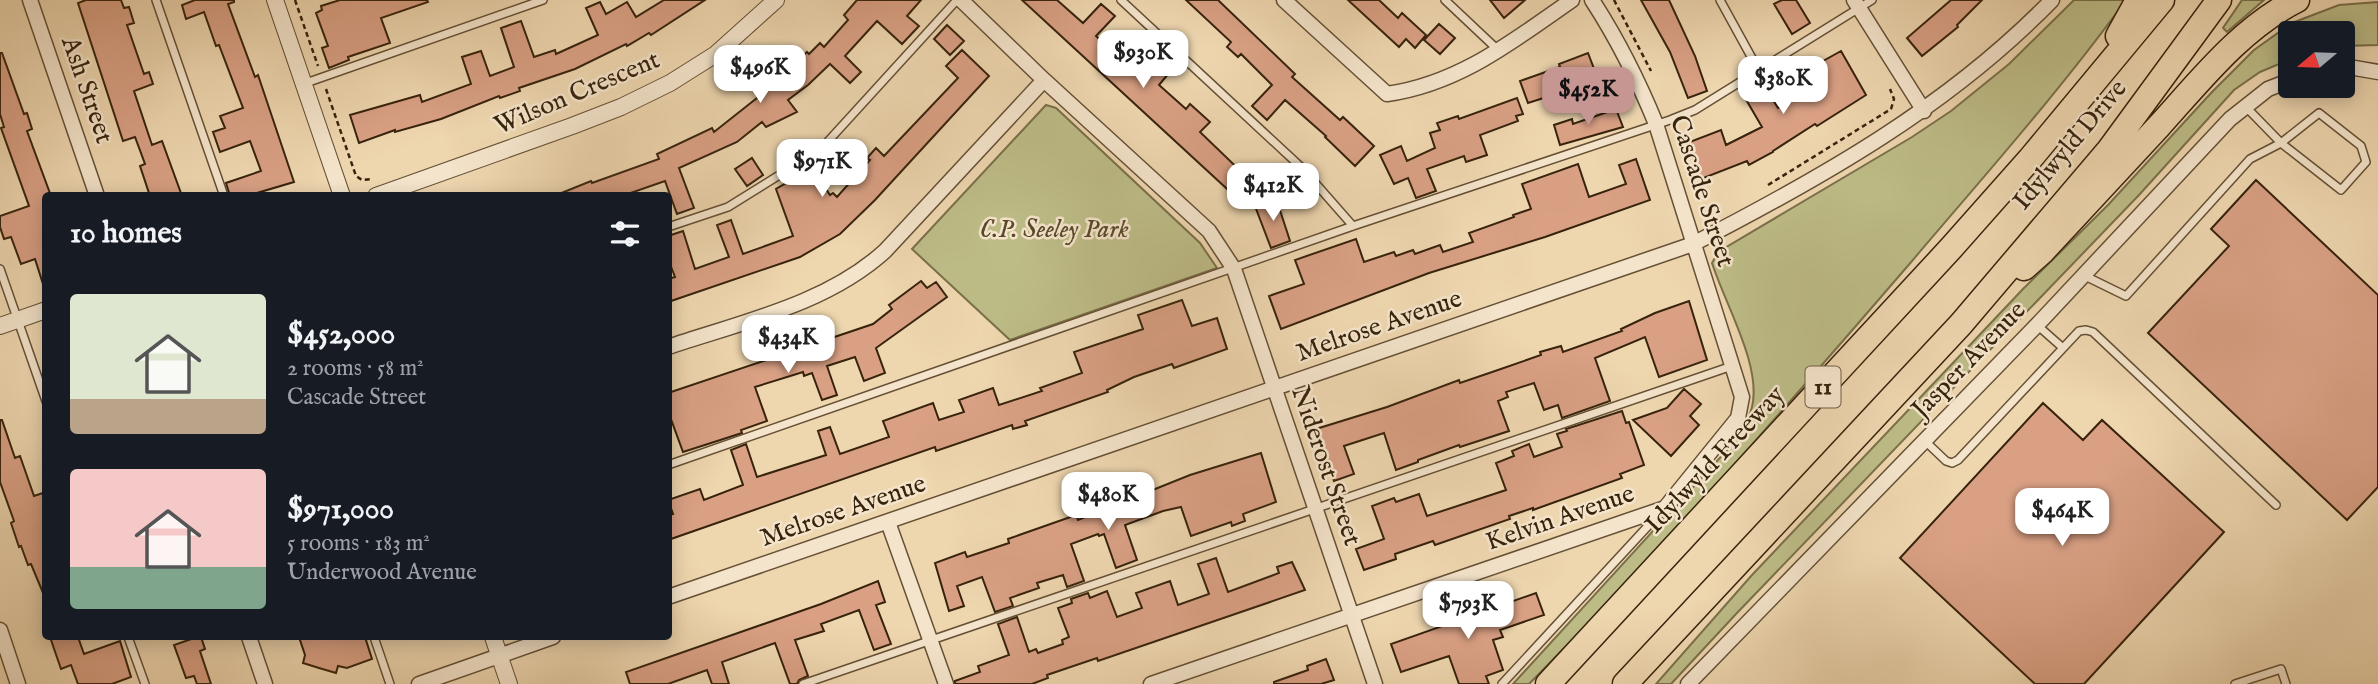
<!DOCTYPE html>
<meta charset="utf-8">
<style>
:root{--surface:#171b24;--page:#242831;--text:#f1f3f6;--muted:#9ea1a6;--accent:#c59692}
body{margin:0;font-family:"IM FELL English",serif;background:var(--page);color:var(--text);height:100vh;display:flex;flex-direction:column;font-size:26px;white-space:nowrap}
*{box-sizing:border-box;margin:0}
p{font-size:23px;color:var(--muted)}
.icon{flex:none;width:38px;height:38px;fill:none;stroke:currentColor;stroke-width:2;stroke-linecap:round;stroke-linejoin:round}
.map{position:relative;flex:1;overflow:hidden}
.sheet{position:absolute;left:42px;top:192px;width:630px;height:448px;display:flex;flex-direction:column;background:var(--surface);border-radius:7px;box-shadow:0 4px 18px #0003}
.sheet>*{flex:none}
.needle{width:46px;rotate:251deg}
.fabs{position:absolute;left:2278px;top:21px;display:grid;gap:14px}
.fabs a{display:grid;place-items:center;width:77px;height:77px;border-radius:7px;background:var(--surface);box-shadow:0 4px 18px #0003;font-size:35px}
.price{position:absolute;translate:-50% -60px;padding:0 16px;border-radius:14px;background:#fff;color:#222;font-size:23px;line-height:46px;filter:drop-shadow(0 2px 4px #0008)}
.price::after{content:'';position:absolute;left:50%;top:42px;width:21px;height:16px;margin-left:-10px;background:inherit;clip-path:polygon(0 0,100% 0,50% 100%)}
.price.on{background:var(--accent);color:#111}
ul{padding:0;list-style:none}
li{display:flex;align-items:center;gap:21px;height:175px;padding:0 28px}
li span{display:grid;place-items:center;flex:none;width:196px;height:140px;border-radius:7px;color:#555}
li>.icon{margin-inline-start:auto}
span .icon{width:84px;height:84px;fill:#fffc;stroke-width:1}
li b{font-size:30px}
h2{display:flex;justify-content:space-between;align-items:center;height:84px;padding:0 28px;font-size:30px}
.map>svg:first-child{display:block}
</style>
<div class="map">
<svg width="2378" height="684" viewBox="0 0 2378 684">
<rect width="100%" height="100%" fill="#eed6af"/>
<filter id="stains"><feTurbulence type="fractalNoise" baseFrequency=".00286" numOctaves="4"/><feColorMatrix values="0 0 0 0 .2 0 0 0 0 .09 0 0 0 0 .02 0 0 0 .5 -.17"/></filter>
<radialGradient id="worn" r=".72"><stop offset=".6" stop-color="#630" stop-opacity="0"/><stop offset="1" stop-color="#630" stop-opacity=".3"/></radialGradient>
<path fill="#bdbc87" stroke="#7a704a" stroke-width="2" d="M2074,0H2126C2060,91 1985,175 1912,261C1788,405 1663,548 1529,684H1513L1728,449C1736,436 1749,421 1752,407C1762,366 1725,304 1712,263L1718,252L1912,137L1951,111L2009,64Z
M2242,0H2264L2227,32L2223,28Z
M2378,2V45L2343,46V33H2291V59L2260,72L2234,90L2139,195L1736,614L1671,684H1656L1752,575L2023,289L2108,205L2212,92L2254,50L2292,23L2339,5Z
M1046,105L1056,108L1200,243L1217,268L1010,340L912,249Z"/>
<path fill="#d9a084" stroke="#37230c" stroke-width="2" d="M86,0H121L124,8L129,7L134,23L127,25L144,74L149,72L153,84L134,91L152,145L162,141L182,196H150L140,166L145,164L135,137L123,141L78,3Z
M195,0H234V2L228,4L255,77L258,75L294,182L247,196H230L226,183L261,171L250,141L220,152L213,132L225,128L220,116L243,108L219,45L216,46L204,12L186,19L182,5Z
M340,0H427L428,2L381,18L390,43L348,57L349,60L329,68L322,48L328,46L316,13L322,10L321,6Z
M664,0H705L651,35L649,33L627,46L626,44L575,69L519,88L520,91L500,98L499,96L441,119L395,132V130L359,143L350,115L420,95L422,102L471,84L462,57L481,51L490,76L514,67L501,28L521,21L534,57L555,50L556,54L598,35L586,8L600,2L606,14L627,2L636,17Z
M857,0H921L907,16L919,26L902,44L877,21L845,56L861,72L850,83L830,64L808,85L788,100L797,112L766,127L762,122L737,142L679,168L694,208L677,214L665,181L622,196H554L591,181L592,183L659,159L657,154L712,128L714,132L762,94L807,52L809,54L820,43L824,47L848,20L844,15Z
M1022,0H1057L1083,23L1101,4L1115,16L1096,36L1144,82L1160,65L1169,73L1159,85L1186,109L1190,104L1210,122L1200,132L1253,183L1238,199Z
M1186,0H1218L1295,74L1292,77L1340,120L1343,117L1374,146L1355,166L1325,137L1326,136L1285,100L1267,120L1252,106L1272,85L1241,54L1238,57L1227,47L1231,42Z
M1348,0H1379L1398,18L1402,13L1426,35L1415,48L1406,39L1399,47Z
M1490,0H1525L1504,18Z
M1641,0H1669L1695,56L1707,91L1688,98L1670,52Z
M1782,0H1796L1810,23L1792,34L1774,4Z
M1951,0H1982L1957,25L1958,27L1922,56L1907,38Z
M1439,24L1455,38L1440,54L1424,40Z
M947,25L964,41L950,55L934,39Z
M962,50L989,76L875,200L840,234L800,257L668,302V279L675,277L668,259V236L683,231L695,269L729,257L717,225L731,220L743,254L793,236L776,189L812,168L830,195L833,193L837,197L870,160L867,158L876,148L884,156L958,78L946,66Z
M1841,51L1866,95L1817,126L1815,124L1773,151V152L1749,165L1747,161L1701,179L1687,143L1721,130L1726,145L1762,127L1744,96L1763,84L1778,108L1804,93L1790,68L1808,57L1814,66Z
M0,53H2L24,114L27,113L32,129L27,131L51,196H46V283L43,284L35,259L21,264L11,237L4,239L0,227V216L29,206L1,128L4,127L0,114Z
M1588,53L1596,74L1576,82L1578,87L1528,103L1520,81L1560,67L1559,64Z
M1517,98L1523,114L1516,116L1518,121L1480,135L1487,155L1466,162L1464,156L1427,169L1436,191L1416,198L1408,178L1394,184L1380,155L1401,146L1407,161L1435,148L1430,133L1440,130L1437,123L1458,116L1459,119Z
M1616,109L1623,127L1560,145L1554,125L1572,119L1573,124Z
M752,158L763,175L747,186L735,169Z
M1636,159L1650,200L1545,237L1429,273L1281,329L1269,296L1304,284L1295,260L1356,239L1364,262L1394,252L1396,256L1413,250L1415,254L1440,245L1443,252L1473,242L1469,233L1514,217L1513,215L1531,209L1522,184L1578,164L1589,197L1626,184L1619,165Z
M2256,180L2378,295V487L2347,520L2148,333L2229,246L2211,229Z
M1276,198L1290,241L1271,248L1255,206Z
M921,281L927,288L936,282L947,297L876,348L885,373L864,381L855,357L827,366L837,395L822,400L812,373L804,376L803,372L755,387L767,421L741,430L742,433L683,452L668,411V393L873,324L892,309L889,305Z
M1182,300L1192,326L1217,318L1227,349L1174,368L1172,364L1134,377L1107,390L1108,392L1025,421L1027,425L1013,429L1012,425L936,451L935,447L668,540V515L673,514L668,500L700,489L704,500L743,485L731,450L746,444L757,477L826,455L818,431L830,427L840,454L889,437L883,421L933,403L939,420L964,412L959,400L993,388L999,405L1042,391L1040,388L1082,373L1074,352L1143,329L1138,315Z
M1689,301L1707,360L1659,377L1645,337L1595,358L1610,401L1562,418L1558,405L1544,410L1534,383L1506,392L1508,397L1498,401L1509,431L1460,447L1459,445L1418,460V462L1396,470L1384,433L1344,446L1354,474L1334,481L1316,429L1387,407L1459,380L1460,383L1498,370L1541,355L1540,352L1561,346L1563,352L1622,331L1621,329L1655,313Z
M1684,389L1701,404L1690,416L1699,425L1671,456L1633,420L1667,408Z
M2043,403L2083,440L2102,420L2224,532L2084,684H2035L1900,558Z
M1622,411L1626,423L1629,422L1644,465L1620,474L1622,478L1533,510V508L1509,516L1510,519L1435,545L1433,541L1395,554L1396,559L1364,570L1356,549L1384,539L1372,506L1394,498L1396,502L1419,494L1427,516L1506,490L1496,463L1514,456L1512,451L1529,444L1534,457L1562,447L1557,434L1567,431L1566,429Z
M0,420H2L15,458L20,456L34,496L46,492V600L31,564L28,565L21,546L19,547L11,523L14,521L0,482Z
M1261,453L1276,502L1243,514L1245,521L1232,526L1231,522L1191,536L1181,507L1163,511L1125,525L1137,560L1116,568L1104,534L1099,536L1098,534L1071,544L1084,581L1067,587L1063,575L1037,583L1039,588L1010,598L1013,606L995,612L982,577L957,586L964,606L949,611L935,563L965,552L967,557L1009,543L1008,539L1076,515L1078,520L1190,475Z
M1216,558L1228,592L1279,573L1277,567L1292,562L1305,590L1098,661L1097,658L1047,675L1048,678L1032,684H955V681L980,672L978,666L1009,655L998,624L1017,617L1029,652L1036,649L1038,653L1063,644L1062,640L1069,637L1058,608L1072,603L1071,599L1088,593L1090,598L1107,591L1117,617L1142,608L1136,593L1170,581L1178,605L1209,594L1198,564Z
M878,581L885,602L876,605L891,644L874,650L859,610L821,624L824,631L795,640L808,676L799,680L797,684H790L775,643L722,662L729,684H712L707,670L668,684H630L626,672L821,604Z
M1536,593L1544,615L1500,630L1503,637L1493,640L1503,670L1486,676L1489,684H1459L1449,656L1401,672L1391,644Z
M50,637H78L84,654L120,641L131,677L112,684H78L71,665L61,669Z
M197,637H201L205,649L200,651L211,684H197L194,676L186,678L174,645Z
M299,637H365L372,659L347,668L338,666L336,673L319,668L303,663L305,655Z
M1326,659L1334,680L1321,684H1274V682L1308,670L1307,666Z"/>
<g fill="none" stroke-linecap="round" stroke-linejoin="round">
<defs>
<path id="service" d="M156,0L224,196
M1121,0L1302,168L1353,226
M1445,0L1498,50
M1720,0L1759,71
M303,84L543,0
M668,227L728,207L821,149L957,0
M0,269L46,401
M2083,275L2126,296L2250,159L2281,143L2319,113L2361,146L2366,162L2341,190L2281,143L2246,107
M2037,325L2063,348
M1925,441L1946,461L1952,463L1958,460L2079,331L2086,330L2093,332L2276,505
M668,465L1353,226L1670,120L1695,110L1872,0
M128,637L145,684
M374,637L390,684
M803,684L1732,366
M1502,684L1660,513
M2235,684L2281,669L2286,684"/>
<path id="minor" d="M30,0L97,196
M961,0L1044,80L1209,231L1234,269L1375,684
M1284,0L1387,94C1459,84 1513,41 1572,0
M1854,0L1924,111
M2343,69L2355,68L2378,72
M668,347C742,322 827,304 885,251L1044,80
M888,522L946,684
M668,597L1693,244C1823,177 1949,106 2052,0
M0,630L18,684
M249,637L265,684
M419,684L553,637
M1151,684L1665,508L1738,418L1742,397L1656,124C1638,80 1618,40 1592,0
M1688,684L2037,325L2230,119L2268,89L2291,80"/>
<path id="tertiary" d="M275,0L342,196
M376,196L572,126L621,107L670,83L716,54L776,0
M0,326L46,310
M493,637L509,684"/>
<path id="motorway" d="M2118,36L2138,0
M2024,268L2042,252C2081,210 2120,168 2159,126C2200,81 2241,28 2297,0
M1548,684L1952,247L2030,159L2162,0
M1625,684L1961,324L2109,150L2219,0"/>
</defs>
<use href="#service" stroke="#655035" stroke-width="10"/>
<use href="#minor" stroke="#655035" stroke-width="17"/>
<use href="#tertiary" stroke="#655035" stroke-width="18"/>
<use href="#motorway" stroke="#37230c" stroke-width="27"/>
<path stroke="#37230c" stroke-width="2.5" stroke-dasharray="5 3.5" stroke-linecap="butt" d="M295,0L318,66
M1614,0L1651,71
M326,89L356,176L362,180L372,179
M1768,185L1891,109L1894,99L1890,89"/>
<use href="#service" stroke="#f4e4cb" stroke-width="7"/>
<use href="#minor" stroke="#f4e4cb" stroke-width="14"/>
<use href="#tertiary" stroke="#f4e4cb" stroke-width="16"/>
<use href="#motorway" stroke="#eed6af" stroke-width="24"/>
</g>
<g text-anchor="middle" dominant-baseline="central" stroke-width="5" stroke-linejoin="round" paint-order="stroke">
<rect fill="#f4e4cb" stroke="#705d45" stroke-width="2" x="1805.5" y="366.5" width="35" height="41" rx="5"/>
<g font-size="24" font-weight="bold" fill="#37230c">
<text x="1823" y="387">11</text>
</g>
<g font-size="26" fill="#37230c" stroke="#f4e4cb">
<text transform="translate(87 90) rotate(71)">Ash Street</text>
<text transform="translate(577 93) rotate(-23)">Wilson Crescent</text>
<text transform="translate(2070 145) rotate(-50)">Idylwyld Drive</text>
<text transform="translate(1702 191) rotate(72)">Cascade Street</text>
<text transform="translate(1379 326) rotate(-19)">Melrose Avenue</text>
<text transform="translate(1969 360) rotate(-46)">Jasper Avenue</text>
<text transform="translate(1715 460) rotate(-47)">Idylwyld Freeway</text>
<text transform="translate(1326 466) rotate(71)">Niderost Street</text>
<text transform="translate(843 511) rotate(-19)">Melrose Avenue</text>
<text transform="translate(1560 518) rotate(-19)">Kelvin Avenue</text>
</g>
<g font-size="26" font-style="italic" fill="#58492b" stroke="#f4e4cb">
<text x="1054" y="229">C.P. Seeley Park</text>
</g>
</g>
<rect width="100%" height="100%" filter="url(#stains)"/>
<rect width="100%" height="100%" fill="url(#worn)"/>
</svg>
<div class="fabs">
<a><svg class="needle" viewBox="-14 -14 28 28"><path d="M0-13l5 13h-10z" fill="#e53935"/><path d="M0 13l5-13h-10z" fill="#9ea1a6"/></svg></a>
</div>
<b class="price" style="left:1143px;top:90px">$930K</b>
<b class="price" style="left:760px;top:105px">$496K</b>
<b class="price" style="left:1783px;top:116px">$380K</b>
<b class="price on" style="left:1588px;top:127px">$452K</b>
<b class="price" style="left:822px;top:199px">$971K</b>
<b class="price" style="left:1273px;top:223px">$412K</b>
<b class="price" style="left:788px;top:375px">$434K</b>
<b class="price" style="left:1108px;top:532px">$480K</b>
<b class="price" style="left:2062px;top:548px">$464K</b>
<b class="price" style="left:1468px;top:641px">$793K</b>
<section class="sheet">
<h2>10 homes<svg class="icon" aria-label="filters" viewBox="0 0 24 24"><path d="M4 7h16M4 17h16"/><circle cx="9" cy="7" r="2"/><circle cx="15" cy="17" r="2"/></svg></h2>
<ul>
<li><span style="background:linear-gradient(#dfe7d0 75%,#b9a48a 0)"><svg class="icon" aria-label="home" viewBox="0 0 24 24"><path d="M3 11l9-7 9 7M6 9v11h12V9"/></svg></span><div><b>$452,000</b><p>2 rooms · 58 m²</p><p>Cascade Street</p></div></li>
<li><span style="background:linear-gradient(#f6c9c9 70%,#7fa58c 0)"><svg class="icon" aria-label="home" viewBox="0 0 24 24"><path d="M3 11l9-7 9 7M6 9v11h12V9"/></svg></span><div><b>$971,000</b><p>5 rooms · 183 m²</p><p>Underwood Avenue</p></div></li>
</ul>
</section>
</div>
